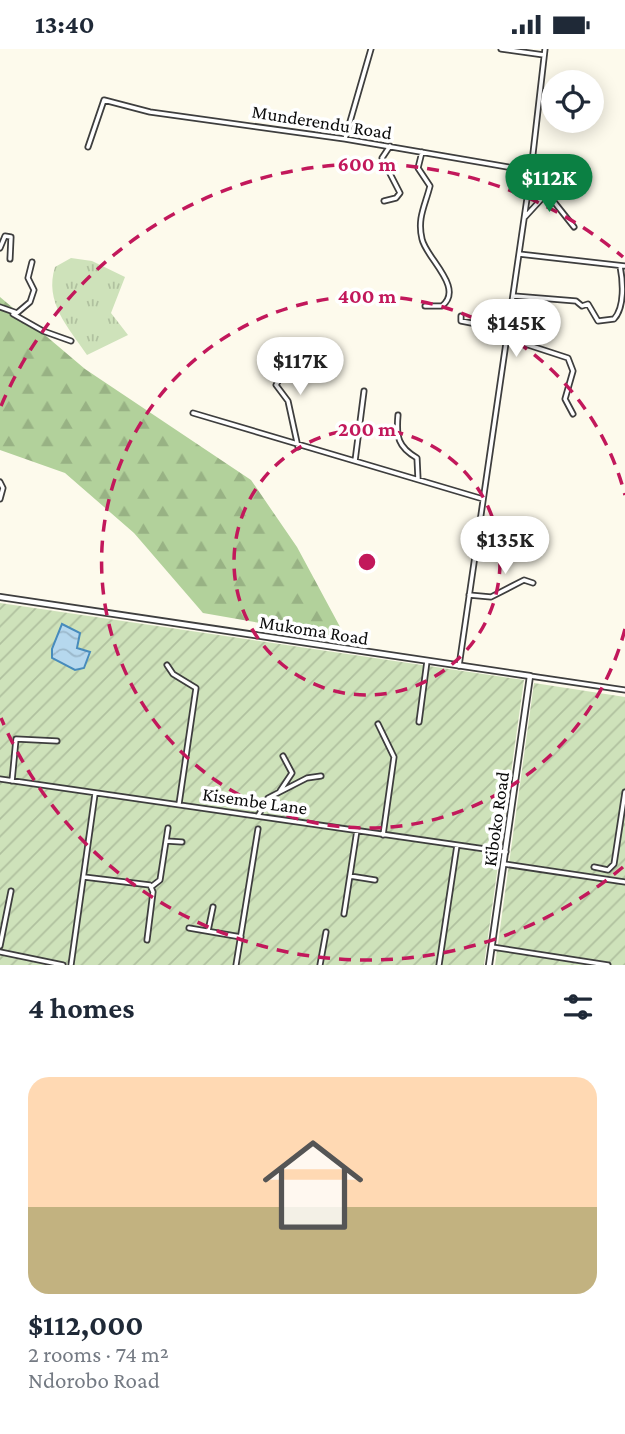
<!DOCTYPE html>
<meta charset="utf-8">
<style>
:root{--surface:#fff;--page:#f2f2f3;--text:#1f2937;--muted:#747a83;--line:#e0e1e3;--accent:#0b8043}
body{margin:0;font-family:"Crimson Pro",serif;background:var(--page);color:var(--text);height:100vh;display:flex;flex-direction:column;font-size:26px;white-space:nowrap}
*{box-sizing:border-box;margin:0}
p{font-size:23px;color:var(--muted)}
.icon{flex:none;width:38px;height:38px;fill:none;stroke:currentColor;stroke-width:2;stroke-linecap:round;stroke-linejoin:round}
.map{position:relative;height:916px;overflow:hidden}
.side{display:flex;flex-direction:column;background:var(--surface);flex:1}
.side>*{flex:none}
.fabs{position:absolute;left:541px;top:21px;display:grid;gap:14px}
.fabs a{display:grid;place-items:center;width:63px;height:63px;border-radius:50%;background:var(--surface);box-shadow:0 4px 18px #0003;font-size:35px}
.price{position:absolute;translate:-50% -60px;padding:0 16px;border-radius:24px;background:#fff;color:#222;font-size:23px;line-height:46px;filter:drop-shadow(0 2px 4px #0008)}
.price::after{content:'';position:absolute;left:50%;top:42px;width:21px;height:16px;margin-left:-10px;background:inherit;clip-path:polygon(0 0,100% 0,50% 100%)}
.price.active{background:var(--accent);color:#fff}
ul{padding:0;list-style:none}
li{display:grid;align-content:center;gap:14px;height:371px;padding:0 28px}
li+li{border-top:2px solid var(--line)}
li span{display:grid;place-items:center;height:217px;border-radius:21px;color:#555}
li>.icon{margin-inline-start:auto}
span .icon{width:126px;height:126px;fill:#fffc;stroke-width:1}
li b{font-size:30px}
h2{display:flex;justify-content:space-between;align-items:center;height:84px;padding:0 28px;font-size:30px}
.status{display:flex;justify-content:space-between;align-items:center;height:49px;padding:0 35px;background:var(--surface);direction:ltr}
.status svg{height:19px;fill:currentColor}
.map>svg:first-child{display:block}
</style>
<div class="status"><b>13:40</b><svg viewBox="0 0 49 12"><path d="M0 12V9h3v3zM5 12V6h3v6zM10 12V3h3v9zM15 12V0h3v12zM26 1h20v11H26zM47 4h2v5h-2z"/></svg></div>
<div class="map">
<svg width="625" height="916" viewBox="0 0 625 916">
<defs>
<pattern id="grass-tufts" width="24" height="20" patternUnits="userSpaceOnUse" patternTransform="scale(1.75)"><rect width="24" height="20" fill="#cee2ba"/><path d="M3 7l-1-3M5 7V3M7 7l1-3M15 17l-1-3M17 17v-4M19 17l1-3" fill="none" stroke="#b0c19f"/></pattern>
<pattern id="forest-firs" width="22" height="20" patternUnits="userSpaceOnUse" patternTransform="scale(1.75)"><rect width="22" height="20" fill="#b2d19b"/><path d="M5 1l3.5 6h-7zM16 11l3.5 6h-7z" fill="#98b284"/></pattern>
<pattern id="garden-furrows" width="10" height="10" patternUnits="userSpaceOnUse" patternTransform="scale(1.75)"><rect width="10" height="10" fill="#cee2ba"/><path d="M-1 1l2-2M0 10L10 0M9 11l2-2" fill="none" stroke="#b0c19f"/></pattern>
<pattern id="water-waves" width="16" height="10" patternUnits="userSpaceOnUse" patternTransform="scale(1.75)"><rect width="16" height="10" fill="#b6d8ee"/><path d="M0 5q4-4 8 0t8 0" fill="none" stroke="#9bb8cb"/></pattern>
</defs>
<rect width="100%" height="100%" fill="#fdfaec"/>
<path fill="url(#grass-tufts)" d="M71,209L92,212L125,228L111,264L128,286L87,306C68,278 44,253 55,218Z"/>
<path fill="url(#forest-firs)" d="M0,248L85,320L251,431L297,498L346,589L203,564L134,484L65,424L0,401Z"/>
<path fill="url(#garden-furrows)" d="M0,554L524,631L484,916H0Z
M534,634L625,648V916H495Z"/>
<path fill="url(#water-waves)" stroke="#478bbc" stroke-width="2" d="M62,575L80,584L77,599L90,603L84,619L75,621L52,609V600Z"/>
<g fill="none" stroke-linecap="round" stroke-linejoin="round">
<defs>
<path id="minor" d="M501,0L544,6
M345,90L371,0
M88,98L104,51L150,63L345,90L531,122
M422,103L418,119L430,137C425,157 417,169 422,190C426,209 465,239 442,257H425
M384,152L396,149L400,144L382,109L390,97
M525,168L547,144L574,178
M0,199L5,187L11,188L10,210
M519,205L625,217
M514,247L576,252L582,257L588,255L598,272L614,270C625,258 623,232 620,217
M0,258L17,264L30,253L34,241L28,229L32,213
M13,265L43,282L71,292
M461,267V272L492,278L509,277
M507,289L568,309L573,322L565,350L573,365
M193,364L483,450
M398,366C396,388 398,398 417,409L418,430
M298,398L288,352L276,336L298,300
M355,412L364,342
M0,433L3,439L0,450
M469,546L491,548L524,531L533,534
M167,616L173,625L196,639L179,755
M459,617L531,122L545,0
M530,627L625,641
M419,673L427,612
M378,675L394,708L383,786
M0,730L506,803
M12,732L16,690L57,692
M280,742L292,724L283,707
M258,767L268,749L307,729L321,727
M166,792L182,793
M504,815L625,833
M594,818L608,821L614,815L625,743
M350,827L375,831
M84,828L150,836L153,843L147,891
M151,838L160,831L168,779
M344,865L357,781
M189,879L241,888
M208,882L213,858
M0,897L11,842
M492,898L608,916
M0,903L63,916
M71,916L95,745
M236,916L258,780
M320,916L326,883
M439,916L457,796"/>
<path id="tertiary" d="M0,548L530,627L489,916"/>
</defs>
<use href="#minor" stroke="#3e3e3e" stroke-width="7"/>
<use href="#tertiary" stroke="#3e3e3e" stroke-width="8"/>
<use href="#minor" stroke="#fff" stroke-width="3.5"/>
<use href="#tertiary" stroke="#fff" stroke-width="4.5"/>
</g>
<g fill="none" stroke="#c2185b" stroke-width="3.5" stroke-dasharray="12 9">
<circle cx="367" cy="513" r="133"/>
<path d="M625 580A266 266 0 1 1 625 446"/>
<path d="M623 818A398 398 0 0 1 1 669M1 357A398 398 0 0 1 623 208"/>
</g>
<g text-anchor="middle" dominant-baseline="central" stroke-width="7" stroke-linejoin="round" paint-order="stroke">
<g font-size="19" fill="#0b0b0b" stroke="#fff">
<text transform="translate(322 73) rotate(9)">Munderendu Road</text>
<text transform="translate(314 581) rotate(9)">Mukoma Road</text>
<text transform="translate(255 752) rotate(8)">Kisembe Lane</text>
<text transform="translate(496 770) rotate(-82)">Kiboko Road</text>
</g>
</g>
<circle cx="367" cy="513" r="10" fill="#c2185b" stroke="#fff" stroke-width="3.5"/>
<g font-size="21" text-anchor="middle" font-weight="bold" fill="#c2185b" stroke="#fff" stroke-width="7" stroke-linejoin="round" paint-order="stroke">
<text x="367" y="122">600 m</text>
<text x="367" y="254">400 m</text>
<text x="367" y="387">200 m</text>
</g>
</svg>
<div class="fabs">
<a><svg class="icon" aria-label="locate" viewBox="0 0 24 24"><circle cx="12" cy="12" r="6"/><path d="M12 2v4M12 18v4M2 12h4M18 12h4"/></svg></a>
</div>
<b class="price active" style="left:549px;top:165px">$112K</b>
<b class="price" style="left:516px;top:310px">$145K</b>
<b class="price" style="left:300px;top:348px">$117K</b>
<b class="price" style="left:505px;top:527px">$135K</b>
</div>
<section class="side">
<h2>4 homes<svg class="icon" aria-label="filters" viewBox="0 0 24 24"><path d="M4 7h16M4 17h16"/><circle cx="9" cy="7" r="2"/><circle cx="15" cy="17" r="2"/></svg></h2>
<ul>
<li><span style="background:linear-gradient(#ffd9b3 60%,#c2b280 0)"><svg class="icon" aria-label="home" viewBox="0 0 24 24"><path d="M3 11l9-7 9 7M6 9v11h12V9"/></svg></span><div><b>$112,000</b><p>2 rooms · 74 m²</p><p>Ndorobo Road</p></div></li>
</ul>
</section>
